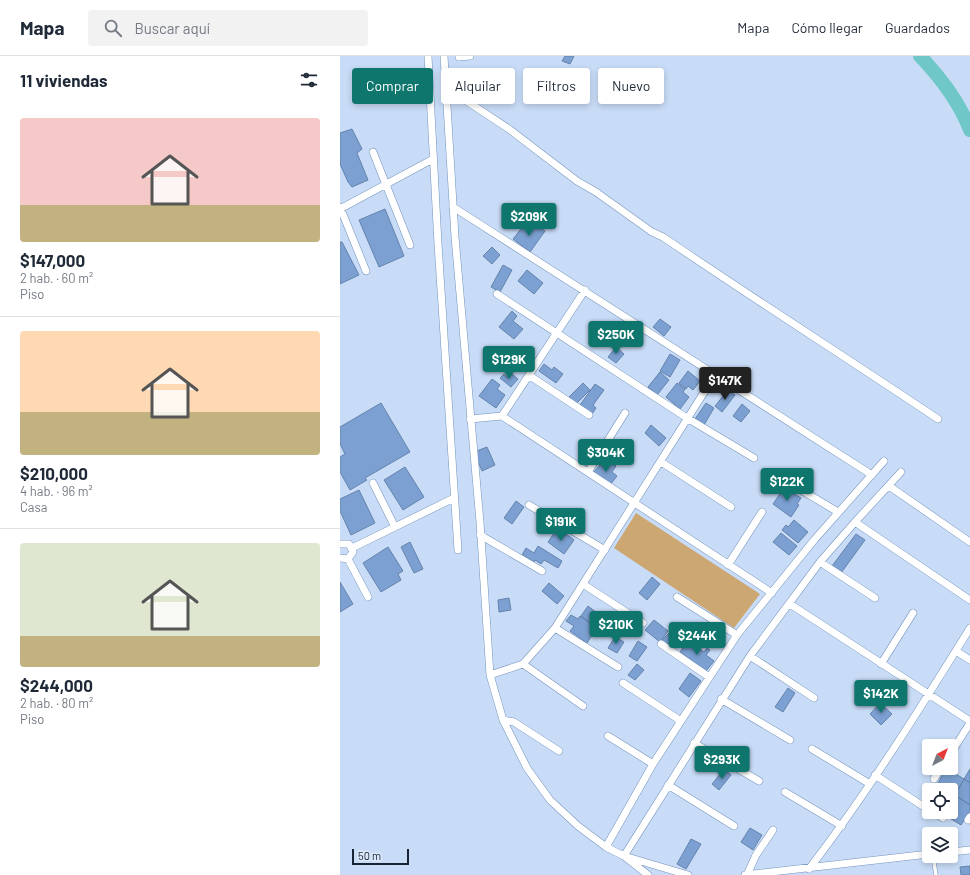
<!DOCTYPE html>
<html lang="es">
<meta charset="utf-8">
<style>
:root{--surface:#fff;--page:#f2f2f3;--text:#1f2937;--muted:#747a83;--line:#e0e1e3;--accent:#0f766e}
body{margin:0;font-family:Barlow,sans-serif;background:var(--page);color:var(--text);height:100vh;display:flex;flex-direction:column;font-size:15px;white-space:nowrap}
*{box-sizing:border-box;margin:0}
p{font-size:13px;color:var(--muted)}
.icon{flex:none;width:22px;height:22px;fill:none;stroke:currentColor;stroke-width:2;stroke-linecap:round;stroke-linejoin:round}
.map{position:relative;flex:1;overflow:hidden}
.side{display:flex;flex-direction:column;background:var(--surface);width:340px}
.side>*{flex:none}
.top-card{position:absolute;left:12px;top:12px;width:380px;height:36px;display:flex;gap:8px}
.needle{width:26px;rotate:42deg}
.tools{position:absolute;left:582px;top:683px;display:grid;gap:8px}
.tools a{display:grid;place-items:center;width:36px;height:36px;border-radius:4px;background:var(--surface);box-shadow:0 2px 6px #0003;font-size:20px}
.scale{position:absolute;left:12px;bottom:10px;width:57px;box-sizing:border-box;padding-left:4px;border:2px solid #182435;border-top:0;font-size:11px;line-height:14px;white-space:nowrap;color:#182435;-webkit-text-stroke:3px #dbe9fb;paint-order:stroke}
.price{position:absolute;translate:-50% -34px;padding:0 9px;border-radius:4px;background:var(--accent);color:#fff;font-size:13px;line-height:26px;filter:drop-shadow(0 1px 2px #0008)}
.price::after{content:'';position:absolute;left:50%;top:24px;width:12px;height:9px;margin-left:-6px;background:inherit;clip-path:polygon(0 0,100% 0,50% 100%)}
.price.current{background:#222;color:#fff}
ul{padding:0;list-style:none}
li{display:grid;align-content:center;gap:8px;height:212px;padding:0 20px}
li+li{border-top:1px solid var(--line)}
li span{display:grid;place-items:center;height:124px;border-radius:4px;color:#555}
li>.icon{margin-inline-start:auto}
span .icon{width:72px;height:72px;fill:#fffc;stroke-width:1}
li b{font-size:17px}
h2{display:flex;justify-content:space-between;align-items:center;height:48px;padding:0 20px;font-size:17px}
.chip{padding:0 14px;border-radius:4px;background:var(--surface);box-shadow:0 2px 6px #0003;font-size:14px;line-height:36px}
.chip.current{background:var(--accent);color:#fff}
header{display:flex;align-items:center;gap:24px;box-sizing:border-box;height:56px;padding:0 20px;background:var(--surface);border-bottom:1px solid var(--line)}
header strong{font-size:19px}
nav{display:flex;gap:22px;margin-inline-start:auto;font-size:14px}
.search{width:280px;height:36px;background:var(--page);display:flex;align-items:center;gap:10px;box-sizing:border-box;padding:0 14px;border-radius:4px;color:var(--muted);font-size:15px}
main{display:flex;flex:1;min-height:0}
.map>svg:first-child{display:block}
</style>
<header>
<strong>Mapa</strong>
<div class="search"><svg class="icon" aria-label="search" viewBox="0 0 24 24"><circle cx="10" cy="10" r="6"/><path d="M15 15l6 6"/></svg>Buscar aquí</div>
<nav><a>Mapa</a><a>Cómo llegar</a><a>Guardados</a></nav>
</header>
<main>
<section class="side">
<h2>11 viviendas<svg class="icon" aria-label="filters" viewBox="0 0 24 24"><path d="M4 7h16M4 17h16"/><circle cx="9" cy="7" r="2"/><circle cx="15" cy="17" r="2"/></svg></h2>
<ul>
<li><span style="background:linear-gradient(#f6c9c9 70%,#c2b280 0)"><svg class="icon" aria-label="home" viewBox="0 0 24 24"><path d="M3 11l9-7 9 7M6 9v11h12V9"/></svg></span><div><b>$147,000</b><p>2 hab. · 60 m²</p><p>Piso</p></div></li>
<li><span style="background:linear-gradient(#ffd9b3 65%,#c2b280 0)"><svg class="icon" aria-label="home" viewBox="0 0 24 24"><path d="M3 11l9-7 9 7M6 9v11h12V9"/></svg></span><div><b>$210,000</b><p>4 hab. · 96 m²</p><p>Casa</p></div></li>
<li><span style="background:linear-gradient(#dfe7d0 75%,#c2b280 0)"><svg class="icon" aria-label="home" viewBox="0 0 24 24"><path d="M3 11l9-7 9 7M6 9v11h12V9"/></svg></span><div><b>$244,000</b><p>2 hab. · 80 m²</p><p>Piso</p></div></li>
</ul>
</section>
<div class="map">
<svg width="630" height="819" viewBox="0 0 630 819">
<rect width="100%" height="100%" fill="#c8dcf7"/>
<path fill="#cca772" d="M296,457L420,538L394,572L274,492Z"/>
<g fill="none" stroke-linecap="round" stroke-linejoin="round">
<path stroke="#70c7c7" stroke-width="14" d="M580,0C601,22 619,45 630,74"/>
</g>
<path fill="#7ba0d1" stroke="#6583ac" d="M225,0H234L230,8L222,5Z
M12,73L22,93L17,97L28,124L12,131L8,126L0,108V77Z
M45,153L64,200L39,211L19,164Z
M185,168L192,173L196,169L205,175L190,196L173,183Z
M0,186H2L19,219L0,228Z
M152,191L160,199L152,208L143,200Z
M163,209L172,214L160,236L151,231Z
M187,214L203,227L194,238L178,225Z
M172,255L177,260L173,265L183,273L174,283L159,271Z
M320,263L331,271L324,280L313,271Z
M279,268L288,273L277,290L269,285Z
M276,291L284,298L276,307L268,301Z
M176,298L183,303L173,315L166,310Z
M330,298L340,304L330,321L320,315Z
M204,308L212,314L214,311L223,318L216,327L199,315Z
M348,315L360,325L353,334L348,330L346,333L339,327Z
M320,316L329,324L317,339L308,331Z
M164,318L168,322L172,318L178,323L171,331L160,322Z
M152,323L160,329L157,333L165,339L156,352L139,340Z
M243,327L250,334L236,348L229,341Z
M337,327L345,333L343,336L349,341L340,353L326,341Z
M255,328L264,334L253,349L256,352L252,358L240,349Z
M388,334L395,339L382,356L375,350Z
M41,347L70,396L25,422L27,424L10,434L0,416V401L5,398L0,388V371Z
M366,347L374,352L364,369L355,363Z
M402,348L410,355L401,366L393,360Z
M311,369L326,382L319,390L305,377Z
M147,391L155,409L142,415L134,396Z
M269,405L276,410L272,416L277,420L270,429L253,417L260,409L264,412Z
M65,411L84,441L63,454L44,424Z
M444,432L461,442L457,448L459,449L451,461L433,448Z
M19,434L35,467L11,479L0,455V443Z
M176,445L184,451L172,468L164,462Z
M454,464L468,476L458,487L442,474L446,469L448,471Z
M215,476L223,481L226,478L234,484L224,498L208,486Z
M441,477L457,490L449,499L433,486Z
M516,478L525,484L501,517L492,510Z
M70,486L83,513L74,517L61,491Z
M198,490L222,505L218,512L204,504L201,508L195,504L194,506L182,499L186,492L194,497Z
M48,491L63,515L58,518L61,524L41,536L23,507Z
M312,521L320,528L307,544L299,537Z
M0,526L13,548L0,556Z
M209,527L224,540L217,548L202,535Z
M169,542L171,554L159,556L158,544Z
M248,550L257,557L250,567L241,560Z
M231,559L238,563L240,560L257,572L247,587L230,575L234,570L226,565Z
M314,564L328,575L320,586L305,574Z
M331,575L339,582L329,592L321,585Z
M275,581L284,586L277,597L268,592Z
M298,585L307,591L297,605L289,600Z
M348,585L364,596L367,592L370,594L366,599L374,605L366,615L340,596Z
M297,608L304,614L295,624L288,619Z
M350,617L361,625L349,641L339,633Z
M448,632L455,637L443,656L435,651Z
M540,647L552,658L541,669L530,658Z
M606,712L624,723L615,739L611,737V734H606L597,729Z
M384,713L391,719L379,734L372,728Z
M630,713V727L624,723Z
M624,723L630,727V749L615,739Z
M615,739L630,749V755L621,769L603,758L604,756H611V745Z
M410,772L422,779L413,794L401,786Z
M351,783L361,788L346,813L337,808Z
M630,810V819H621L620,811Z"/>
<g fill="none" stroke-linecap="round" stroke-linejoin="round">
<defs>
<path id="service" d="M593,800L596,819"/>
<path id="minor" d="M88,0L98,188L118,494
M104,0L115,181L140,466L150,619L163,664L187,712L210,744L238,770L266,791L284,800L348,819
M119,1L130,0
M106,30L113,33L125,44L169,73L237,125L256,136L312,176L323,181C414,243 507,302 598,363
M33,96L70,189
M0,151L26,215
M113,151L532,419
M0,153L93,103
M157,238L347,362L414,402
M190,320L249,359
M162,360L245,234
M130,363L162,360L432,537
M321,406L391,451
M248,416L285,357
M436,419L498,456
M33,427L55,471
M549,430L630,486
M189,449L265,494
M515,466L630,544
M140,479L202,515
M0,488H9L13,496L8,503L0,502
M12,492L114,442
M8,503L28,541
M480,506L535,542
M388,509L422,456
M243,528L303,567
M337,541L397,579
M450,548L630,665
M215,572L278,611
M321,588L369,621
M616,595L630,604
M410,600L474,642
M183,608L243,650
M541,608L573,557
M150,619L183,608L215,572L375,319
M283,627L341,665
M381,643L450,684
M163,664L174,666L219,695
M268,680L313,708
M354,687L419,725
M472,693L530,728
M611,697L630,667
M535,719L589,754
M594,723L601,712
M328,729L394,770
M445,736L502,770
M593,756L603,762
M628,764L630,761
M266,791L313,708L397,579L475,483L544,405
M611,796L630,794
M469,813C528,736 579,654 630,572
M308,819L284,800L410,600L480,506L515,466L561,416
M405,819L589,798
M407,819L416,799L433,774"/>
</defs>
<use href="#service" stroke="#7493bd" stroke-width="4.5"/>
<use href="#minor" stroke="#7493bd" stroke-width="8"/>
<use href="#service" stroke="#fff" stroke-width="3.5"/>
<use href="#minor" stroke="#fff" stroke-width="7"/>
</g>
</svg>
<div class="tools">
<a><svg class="needle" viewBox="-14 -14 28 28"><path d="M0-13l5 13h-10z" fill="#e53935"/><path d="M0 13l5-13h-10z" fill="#747a83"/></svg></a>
<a><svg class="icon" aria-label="locate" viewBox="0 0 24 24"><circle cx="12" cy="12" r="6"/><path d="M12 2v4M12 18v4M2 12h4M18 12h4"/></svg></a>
<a><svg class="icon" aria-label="layers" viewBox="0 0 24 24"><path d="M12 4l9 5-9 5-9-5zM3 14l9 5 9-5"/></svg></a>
</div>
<div class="scale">50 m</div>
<b class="price" style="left:189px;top:181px">$209K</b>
<b class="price" style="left:276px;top:299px">$250K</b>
<b class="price" style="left:169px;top:324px">$129K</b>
<b class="price current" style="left:385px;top:345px">$147K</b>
<b class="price" style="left:266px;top:417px">$304K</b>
<b class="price" style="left:447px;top:446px">$122K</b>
<b class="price" style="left:221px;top:486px">$191K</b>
<b class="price" style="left:276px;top:589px">$210K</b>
<b class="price" style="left:357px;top:600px">$244K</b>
<b class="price" style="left:541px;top:658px">$142K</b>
<b class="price" style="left:382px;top:724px">$293K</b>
<div class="top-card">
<a class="chip current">Comprar</a>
<a class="chip">Alquilar</a>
<a class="chip">Filtros</a>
<a class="chip">Nuevo</a>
</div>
</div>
</main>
